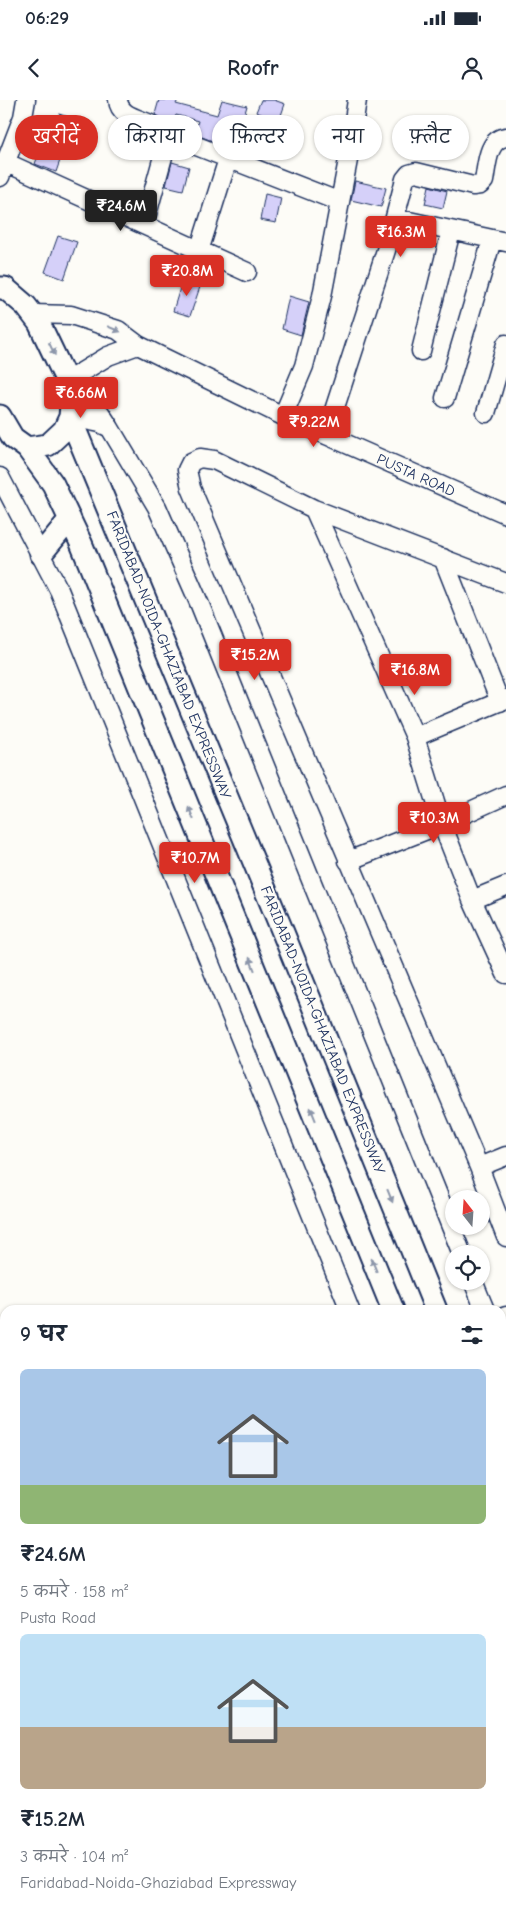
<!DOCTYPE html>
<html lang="hi">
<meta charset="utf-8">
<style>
:root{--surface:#fff;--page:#f6f6f7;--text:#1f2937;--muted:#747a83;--accent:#d93025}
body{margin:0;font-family:"Comic Neue","Playpen Sans Deva",sans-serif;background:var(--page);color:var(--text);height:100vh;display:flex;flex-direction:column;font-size:19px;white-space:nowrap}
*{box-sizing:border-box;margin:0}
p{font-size:16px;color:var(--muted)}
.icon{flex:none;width:28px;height:28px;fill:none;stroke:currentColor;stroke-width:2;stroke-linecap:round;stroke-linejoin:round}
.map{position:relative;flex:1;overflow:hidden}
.panel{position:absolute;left:0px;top:1205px;width:506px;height:601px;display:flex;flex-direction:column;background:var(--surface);border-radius:15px 15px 0 0;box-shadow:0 1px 4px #0004}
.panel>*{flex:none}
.hud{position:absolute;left:15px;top:15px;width:476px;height:45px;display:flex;gap:10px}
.needle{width:32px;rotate:343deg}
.tools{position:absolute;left:445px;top:1090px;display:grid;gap:10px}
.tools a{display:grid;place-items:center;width:45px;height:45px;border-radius:50%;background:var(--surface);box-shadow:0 1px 4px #0004;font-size:25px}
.price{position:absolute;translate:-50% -42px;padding:0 11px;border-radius:5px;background:var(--accent);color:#fff;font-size:16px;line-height:32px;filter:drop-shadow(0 1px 2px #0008)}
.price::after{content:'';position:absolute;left:50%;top:30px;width:15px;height:11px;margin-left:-8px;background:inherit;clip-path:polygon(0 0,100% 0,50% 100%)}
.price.on{background:#222;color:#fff}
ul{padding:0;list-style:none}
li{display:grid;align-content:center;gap:10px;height:265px;padding:0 20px}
li span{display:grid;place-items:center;height:155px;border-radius:8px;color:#555}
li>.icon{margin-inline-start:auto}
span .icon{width:90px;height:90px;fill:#fffc;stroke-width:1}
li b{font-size:21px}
h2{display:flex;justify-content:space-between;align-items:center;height:60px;padding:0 20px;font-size:21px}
.pill{padding:0 18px;border-radius:22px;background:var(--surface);box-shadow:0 1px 4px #0004;font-size:18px;line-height:45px}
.pill.on{background:var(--accent);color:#fff}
.status{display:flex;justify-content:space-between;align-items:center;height:35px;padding:0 25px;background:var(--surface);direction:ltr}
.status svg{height:14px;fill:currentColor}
header{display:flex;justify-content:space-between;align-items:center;height:65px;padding:0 20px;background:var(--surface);font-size:22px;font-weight:700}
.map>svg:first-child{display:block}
</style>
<div class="status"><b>06:29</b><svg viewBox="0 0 49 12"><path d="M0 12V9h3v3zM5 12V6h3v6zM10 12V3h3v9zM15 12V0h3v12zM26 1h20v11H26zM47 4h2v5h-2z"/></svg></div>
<header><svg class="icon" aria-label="back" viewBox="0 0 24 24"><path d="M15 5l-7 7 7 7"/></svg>Roofr<svg class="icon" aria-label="person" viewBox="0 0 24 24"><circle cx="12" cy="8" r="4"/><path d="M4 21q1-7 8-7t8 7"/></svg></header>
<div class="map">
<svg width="506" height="1806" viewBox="0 0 506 1806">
<rect width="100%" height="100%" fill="#fdfcf7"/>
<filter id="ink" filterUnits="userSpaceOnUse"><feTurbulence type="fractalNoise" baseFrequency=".02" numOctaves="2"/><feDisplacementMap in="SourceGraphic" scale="10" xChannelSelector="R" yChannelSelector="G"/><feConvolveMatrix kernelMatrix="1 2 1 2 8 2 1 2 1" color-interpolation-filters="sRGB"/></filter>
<g filter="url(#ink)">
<path fill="#f1eff8" d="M5,1363V1801H173L174,1806H0V1364Z"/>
<path fill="#d5d0f9" stroke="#1b2f5e" d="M159,0H178L176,4L217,15L222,0L247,6L240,29L229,25L223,45L194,34L198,21L176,15L172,25L155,14Z
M261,0H274L285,4L279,21L256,12Z
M59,14L72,18L64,42L66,43L56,72L35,64L45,36L51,38Z
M172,62L189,67L183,90L166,86Z
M355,81L386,88L381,107L351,100Z
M429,86L447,91L443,108L425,104Z
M265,94L281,98L276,123L260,120Z
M58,136L77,142L64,179L45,172Z
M183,178L201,184L190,216L173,211Z
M289,196L309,202L301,235L282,229Z"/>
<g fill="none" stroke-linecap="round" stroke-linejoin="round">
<defs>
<path id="minor" d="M118,0C120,25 163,16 167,42L144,125
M166,34L340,102
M7,63L247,172
M0,77L23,17L26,0
M395,118L506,142
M199,151L228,59
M32,214L71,215L118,230L138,245L283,316L506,414
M421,251L451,131
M67,281L108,256L138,245
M72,292L101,314L110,328L157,407L200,505L462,1154
M445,298L492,140
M486,313L506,244
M283,316L304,266L322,196L348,60L357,0
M70,317L100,323L110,328
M326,335L388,144L405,79L409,74L416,72L473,86L480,85L484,81C487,66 487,39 506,37
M0,377L59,490L350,1210
M314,409L415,637L442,724L472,800
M443,458L500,602
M506,483L314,409L214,360L200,358L191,362L187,370L191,388L479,1067L506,1137
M415,637L506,599
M348,761L442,724L506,695
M506,786L472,800L506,874
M479,1067L506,1056
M473,1181L485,1210
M501,1218L506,1216
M501,1251L506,1263
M501,1584L506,1595"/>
<path id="major" d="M0,188H5L26,206L39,223L72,292L70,317L282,830L436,1210
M0,316L13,338L27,348L48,345L64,330L70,317
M27,348L53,384L81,443L393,1210
M41,454L70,419
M501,1370L506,1382
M501,1479L506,1491"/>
</defs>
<use href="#minor" stroke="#1b2f5e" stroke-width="21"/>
<use href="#major" stroke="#1b2f5e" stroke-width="25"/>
<use href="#minor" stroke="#fdfcf7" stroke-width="18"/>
<use href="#major" stroke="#fdfcf7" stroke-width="21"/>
</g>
<defs><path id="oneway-solid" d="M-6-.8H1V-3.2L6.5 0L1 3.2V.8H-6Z" transform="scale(1.25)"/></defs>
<g fill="#8c96aa">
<use href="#oneway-solid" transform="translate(114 229) rotate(23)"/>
<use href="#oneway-solid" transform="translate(52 249) rotate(64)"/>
<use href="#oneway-solid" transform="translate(191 713) rotate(-112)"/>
<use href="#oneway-solid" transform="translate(252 864) rotate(-112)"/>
<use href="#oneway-solid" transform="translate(313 1014) rotate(-112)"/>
<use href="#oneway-solid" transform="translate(390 1096) rotate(68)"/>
<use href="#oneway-solid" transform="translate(374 1165) rotate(-112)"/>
</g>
</g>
<g text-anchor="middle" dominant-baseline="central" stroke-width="4" stroke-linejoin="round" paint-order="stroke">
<g font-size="15" fill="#1b2f5e" stroke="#fdfcf7">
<text transform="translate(416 375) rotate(24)">PUSTA ROAD</text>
<text transform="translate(169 555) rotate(68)">FARIDABAD-NOIDA-GHAZIABAD EXPRESSWAY</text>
<text transform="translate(323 930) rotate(68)">FARIDABAD-NOIDA-GHAZIABAD EXPRESSWAY</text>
</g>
</g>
</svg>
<div class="tools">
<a><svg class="needle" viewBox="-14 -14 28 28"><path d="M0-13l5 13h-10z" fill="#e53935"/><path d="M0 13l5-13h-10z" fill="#747a83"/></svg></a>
<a><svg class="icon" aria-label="locate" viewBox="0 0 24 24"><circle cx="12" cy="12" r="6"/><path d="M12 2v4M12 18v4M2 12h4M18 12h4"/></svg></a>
</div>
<b class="price on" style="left:121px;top:132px">₹24.6M</b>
<b class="price" style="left:401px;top:158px">₹16.3M</b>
<b class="price" style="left:187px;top:197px">₹20.8M</b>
<b class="price" style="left:81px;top:319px">₹6.66M</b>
<b class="price" style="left:314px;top:348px">₹9.22M</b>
<b class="price" style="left:255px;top:581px">₹15.2M</b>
<b class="price" style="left:415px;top:596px">₹16.8M</b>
<b class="price" style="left:434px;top:744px">₹10.3M</b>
<b class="price" style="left:195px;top:784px">₹10.7M</b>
<div class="hud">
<a class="pill on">खरीदें</a>
<a class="pill">किराया</a>
<a class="pill">फ़िल्टर</a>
<a class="pill">नया</a>
<a class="pill">फ़्लैट</a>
</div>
<section class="panel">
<h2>9 घर<svg class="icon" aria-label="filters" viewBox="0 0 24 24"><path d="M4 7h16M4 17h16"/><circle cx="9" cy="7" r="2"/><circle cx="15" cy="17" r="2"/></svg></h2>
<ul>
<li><span style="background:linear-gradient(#a9c7e8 75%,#8fb573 0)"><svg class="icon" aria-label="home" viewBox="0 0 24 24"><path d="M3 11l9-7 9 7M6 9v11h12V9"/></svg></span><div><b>₹24.6M</b><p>5 कमरे · 158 m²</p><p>Pusta Road</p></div></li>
<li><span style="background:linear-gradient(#bfe0f5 60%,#b9a48a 0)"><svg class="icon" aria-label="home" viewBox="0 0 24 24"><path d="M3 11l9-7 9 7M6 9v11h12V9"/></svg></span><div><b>₹15.2M</b><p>3 कमरे · 104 m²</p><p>Faridabad-Noida-Ghaziabad Expressway</p></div></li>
</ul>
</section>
</div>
